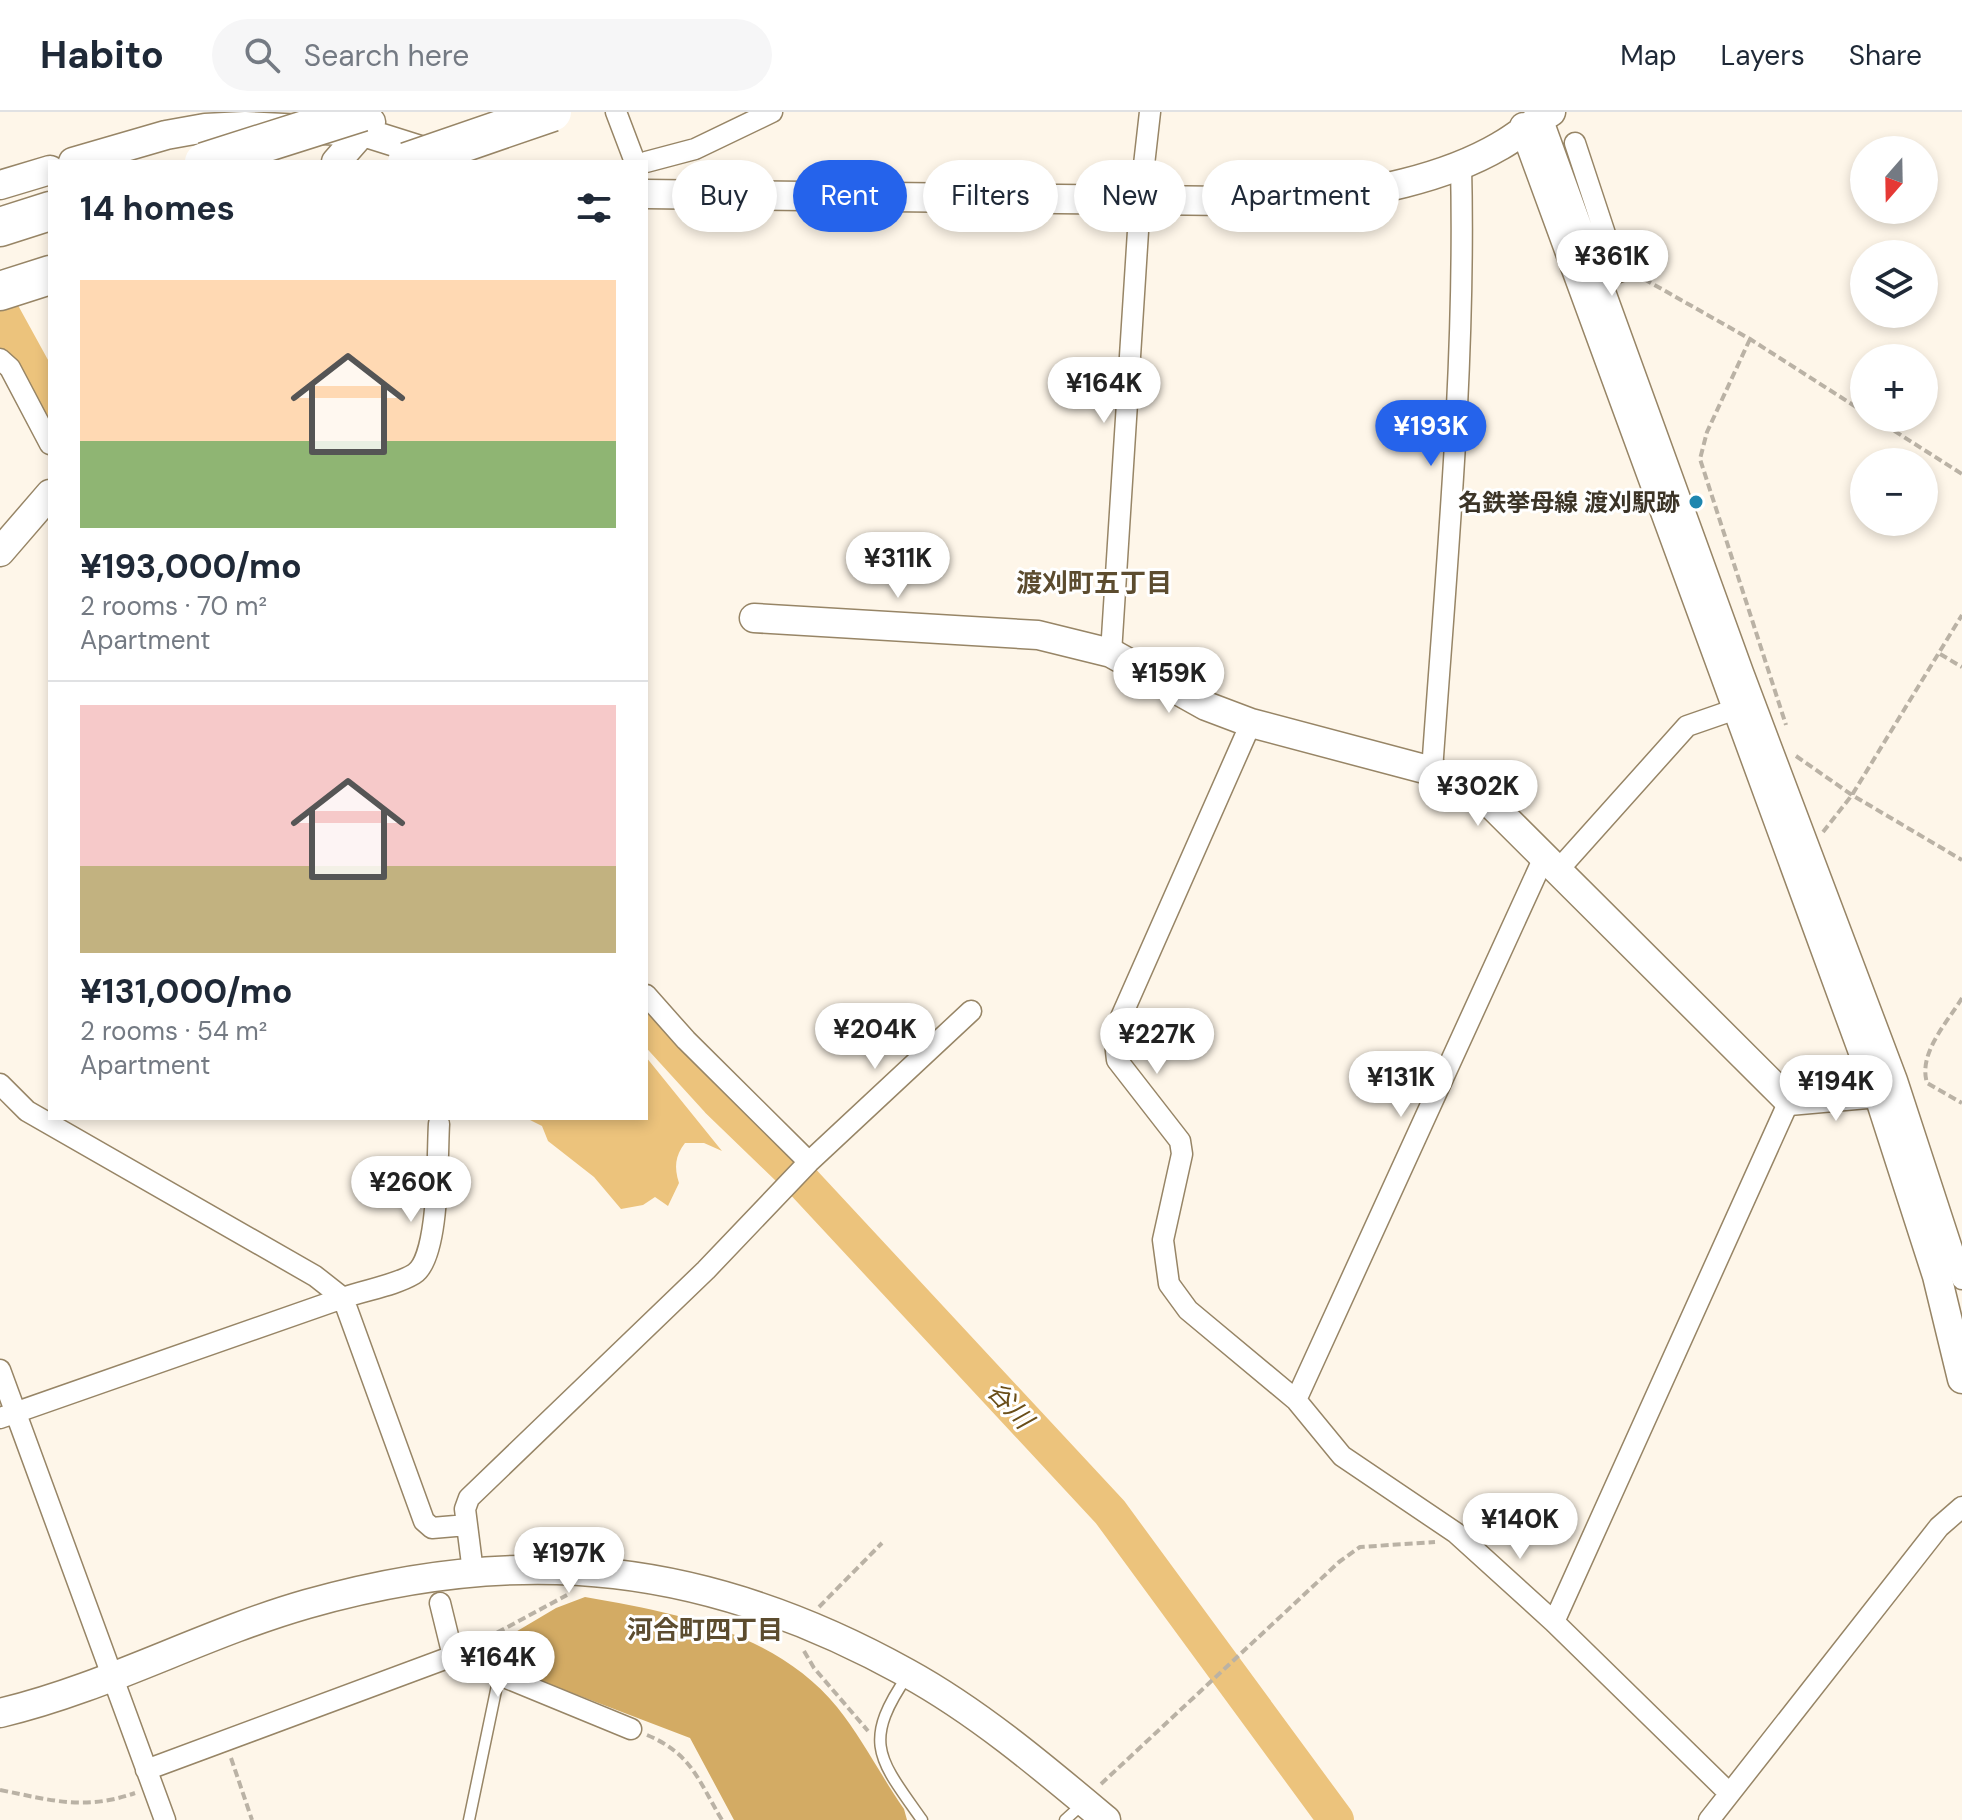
<!DOCTYPE html>
<meta charset="utf-8">
<style>
:root{--surface:#fff;--page:#f6f6f7;--text:#1f2937;--muted:#747a83;--line:#e0e1e3;--accent:#2563eb}
body{margin:0;font-family:"DM Sans","Noto Sans JP",sans-serif;background:var(--page);color:var(--text);height:100vh;display:flex;flex-direction:column;font-size:30px;white-space:nowrap}
*{box-sizing:border-box;margin:0}
p{font-size:26px;color:var(--muted)}
.icon{flex:none;width:44px;height:44px;fill:none;stroke:currentColor;stroke-width:2;stroke-linecap:round;stroke-linejoin:round}
.map{position:relative;flex:1;overflow:hidden}
.panel{position:absolute;left:48px;top:48px;width:600px;height:960px;display:flex;flex-direction:column;background:var(--surface);border-radius:0px;box-shadow:0 4px 12px #0003}
.panel>*{flex:none}
.banner{position:absolute;left:672px;top:48px;width:760px;height:72px;display:flex;gap:16px}
.needle{width:52px;rotate:200deg}
.fabs{position:absolute;left:1850px;top:24px;display:grid;gap:16px}
.fabs a{display:grid;place-items:center;width:88px;height:88px;border-radius:50%;background:var(--surface);box-shadow:0 4px 12px #0003;font-size:40px}
.price{position:absolute;translate:-50% -68px;padding:0 18px;border-radius:28px;background:#fff;color:#222;font-size:26px;line-height:52px;filter:drop-shadow(0 2px 4px #0008)}
.price::after{content:'';position:absolute;left:50%;top:48px;width:24px;height:18px;margin-left:-12px;background:inherit;clip-path:polygon(0 0,100% 0,50% 100%)}
.price.selected{background:var(--accent);color:#fff}
ul{padding:0;list-style:none}
li{display:grid;align-content:center;gap:16px;height:424px;padding:0 32px}
li+li{border-top:2px solid var(--line)}
li span{display:grid;place-items:center;height:248px;border-radius:0px;color:#555}
li>.icon{margin-inline-start:auto}
span .icon{width:144px;height:144px;fill:#fffc;stroke-width:1}
li b{font-size:34px}
h2{display:flex;justify-content:space-between;align-items:center;height:96px;padding:0 32px;font-size:34px}
.pill{padding:0 28px;border-radius:36px;background:var(--surface);box-shadow:0 4px 12px #0003;font-size:28px;line-height:72px}
.pill.selected{background:var(--accent);color:#fff}
header{display:flex;align-items:center;gap:48px;box-sizing:border-box;height:112px;padding:0 40px;background:var(--surface);border-bottom:2px solid var(--line)}
header strong{font-size:38px}
nav{display:flex;gap:44px;margin-inline-start:auto;font-size:28px}
.search{width:560px;height:72px;background:var(--page);display:flex;align-items:center;gap:20px;box-sizing:border-box;padding:0 28px;border-radius:44px;color:var(--muted);font-size:30px}
.map>svg:first-child{display:block}
</style>
<header>
<strong>Habito</strong>
<div class="search"><svg class="icon" aria-label="search" viewBox="0 0 24 24"><circle cx="10" cy="10" r="6"/><path d="M15 15l6 6"/></svg>Search here</div>
<nav><a>Map</a><a>Layers</a><a>Share</a></nav>
</header>
<div class="map">
<svg width="1962" height="1708" viewBox="0 0 1962 1708">
<rect width="100%" height="100%" fill="#fef6e9"/>
<path fill="#d3ab64" d="M585,1485C674,1500 777,1521 837,1595C862,1626 881,1664 904,1697L907,1708H734L690,1626L475,1544L556,1496Z"/>
<path fill="#ecc37c" d="M646,945L722,1039L704,1031H685C675,1044 674,1055 679,1071L668,1094L655,1085L643,1093L621,1097L594,1065L548,1029L542,1014L526,1006H646Z"/>
<g fill="none" stroke-linecap="round" stroke-linejoin="round">
<path stroke="#ecc37c" stroke-width="36" d="M0,198L50,289
M646,909L718,988L805,1072L1110,1400L1336,1708"/>
<defs>
<path id="lane" d="M908,1563C861,1631 879,1647 922,1708
M469,1708L499,1564
M1065,1708L1076,1698"/>
<path id="street" d="M616,0L635,50
M1540,0L1743,560L1897,968L1962,1167
M1575,31L1612,143L1627,157L1589,171
M646,50L695,37L772,0
M0,247L10,256L50,332
M1111,541L1140,88L1150,0
M1251,611L1114,921L1117,948L1180,1029L1182,1042L1163,1128L1169,1172L1188,1198L1296,1288L1342,1344L1456,1421L1554,1510L1728,1680
M1432,659C1446,458 1466,254 1461,53
M1559,757L1687,614L1739,596
M646,883L686,928L809,1050
M0,972L27,999L315,1164L343,1186C364,1178 394,1174 414,1162C440,1146 437,1043 439,1012
M0,1258L165,1708
M1296,1288L1545,743
M0,1306L343,1186L424,1409L432,1416L467,1413
M473,1460L465,1397L469,1386L706,1158L809,1050L971,899
M440,1491L453,1544L631,1617
M1554,1510L1789,989
M146,1658L453,1544
M1709,1708L1939,1415L1962,1395"/>
<path id="secondary" d="M1524,15L1878,981L1937,1164L1962,1267
M73,50L166,23L205,16L245,14L363,20L436,43
M336,50L371,10
M0,73L50,58
M646,82L1304,90C1369,80 1442,68 1500,34C1518,24 1533,10 1551,0
M0,440L50,382
M754,506L1038,523L1111,541L1206,594L1251,611L1432,659L1469,676L1494,695L1789,989L1878,981
M0,1601C106,1576 202,1522 307,1492C525,1430 709,1451 907,1561C978,1600 1044,1656 1106,1708"/>
<path id="highway" d="M0,115L50,99
M0,179L50,163"/>
</defs>
<use href="#lane" stroke="#978566" stroke-width="13"/>
<use href="#street" stroke="#978566" stroke-width="23"/>
<use href="#secondary" stroke="#978566" stroke-width="31"/>
<use href="#highway" stroke="#978566" stroke-width="41"/>
<path stroke="#bab2a5" stroke-width="4" stroke-dasharray="8 4" stroke-linecap="butt" d="M1644,167L1750,227L1864,300
M1750,227L1707,320L1700,347L1786,613
M1874,306L1962,362
M1940,542L1962,555
M1796,644L1852,683L1962,748
M1823,720L1852,683L1962,503
M1962,886C1947,911 1918,941 1927,971L1962,991
M819,1495L882,1431
M476,1532L567,1483
M804,1539L814,1556L868,1619
M647,1623C692,1642 698,1668 722,1708
M231,1646L252,1708
M1101,1672L1339,1450L1360,1435L1435,1430
M0,1678C51,1688 84,1699 135,1681"/>
<use href="#lane" stroke="#fff" stroke-width="10"/>
<use href="#street" stroke="#fff" stroke-width="20"/>
<use href="#secondary" stroke="#fff" stroke-width="28"/>
<use href="#highway" stroke="#fff" stroke-width="38"/>
<defs>
<path id="highway-bridge" d="M204,50L362,0
M407,50L552,0"/>
</defs>
<use href="#highway-bridge" stroke="#978566" stroke-width="41" stroke-linecap="butt"/>
<use href="#highway-bridge" stroke="#fff" stroke-width="38"/>
</g>
<circle fill="#1e86af" stroke="#fff" stroke-width="3" cx="1696" cy="390" r="8"/>
<g text-anchor="middle" dominant-baseline="central" stroke-width="6" stroke-linejoin="round" paint-order="stroke">
<g font-size="24" font-weight="bold" fill="#3c3427" stroke="#fff" text-anchor="end">
<text x="1680" y="390">名鉄挙母線 渡刈駅跡</text>
</g>
<g font-size="26" font-weight="bold" fill="#5c4c2f" stroke="#fff">
<text x="1094" y="471">渡刈町五丁目</text>
<text x="705" y="1518">河合町四丁目</text>
</g>
<g font-size="26" font-style="italic" fill="#6a4e18" stroke="#fff">
<text transform="translate(1010 1293) rotate(47)">谷川</text>
</g>
</g>
</svg>
<div class="fabs">
<a><svg class="needle" viewBox="-14 -14 28 28"><path d="M0-13l5 13h-10z" fill="#e53935"/><path d="M0 13l5-13h-10z" fill="#747a83"/></svg></a>
<a><svg class="icon" aria-label="layers" viewBox="0 0 24 24"><path d="M12 4l9 5-9 5-9-5zM3 14l9 5 9-5"/></svg></a>
<a>+</a>
<a>−</a>
</div>
<b class="price" style="left:1612px;top:186px">¥361K</b>
<b class="price" style="left:1104px;top:313px">¥164K</b>
<b class="price selected" style="left:1431px;top:356px">¥193K</b>
<b class="price" style="left:898px;top:488px">¥311K</b>
<b class="price" style="left:1169px;top:603px">¥159K</b>
<b class="price" style="left:1478px;top:716px">¥302K</b>
<b class="price" style="left:875px;top:959px">¥204K</b>
<b class="price" style="left:1157px;top:964px">¥227K</b>
<b class="price" style="left:1401px;top:1007px">¥131K</b>
<b class="price" style="left:1836px;top:1011px">¥194K</b>
<b class="price" style="left:411px;top:1112px">¥260K</b>
<b class="price" style="left:1520px;top:1449px">¥140K</b>
<b class="price" style="left:569px;top:1483px">¥197K</b>
<b class="price" style="left:498px;top:1587px">¥164K</b>
<div class="banner">
<a class="pill">Buy</a>
<a class="pill selected">Rent</a>
<a class="pill">Filters</a>
<a class="pill">New</a>
<a class="pill">Apartment</a>
</div>
<section class="panel">
<h2>14 homes<svg class="icon" aria-label="filters" viewBox="0 0 24 24"><path d="M4 7h16M4 17h16"/><circle cx="9" cy="7" r="2"/><circle cx="15" cy="17" r="2"/></svg></h2>
<ul>
<li><span style="background:linear-gradient(#ffd9b3 65%,#8fb573 0)"><svg class="icon" aria-label="home" viewBox="0 0 24 24"><path d="M3 11l9-7 9 7M6 9v11h12V9"/></svg></span><div><b>¥193,000/mo</b><p>2 rooms · 70 m²</p><p>Apartment</p></div></li>
<li><span style="background:linear-gradient(#f6c9c9 65%,#c2b280 0)"><svg class="icon" aria-label="home" viewBox="0 0 24 24"><path d="M3 11l9-7 9 7M6 9v11h12V9"/></svg></span><div><b>¥131,000/mo</b><p>2 rooms · 54 m²</p><p>Apartment</p></div></li>
</ul>
</section>
</div>
